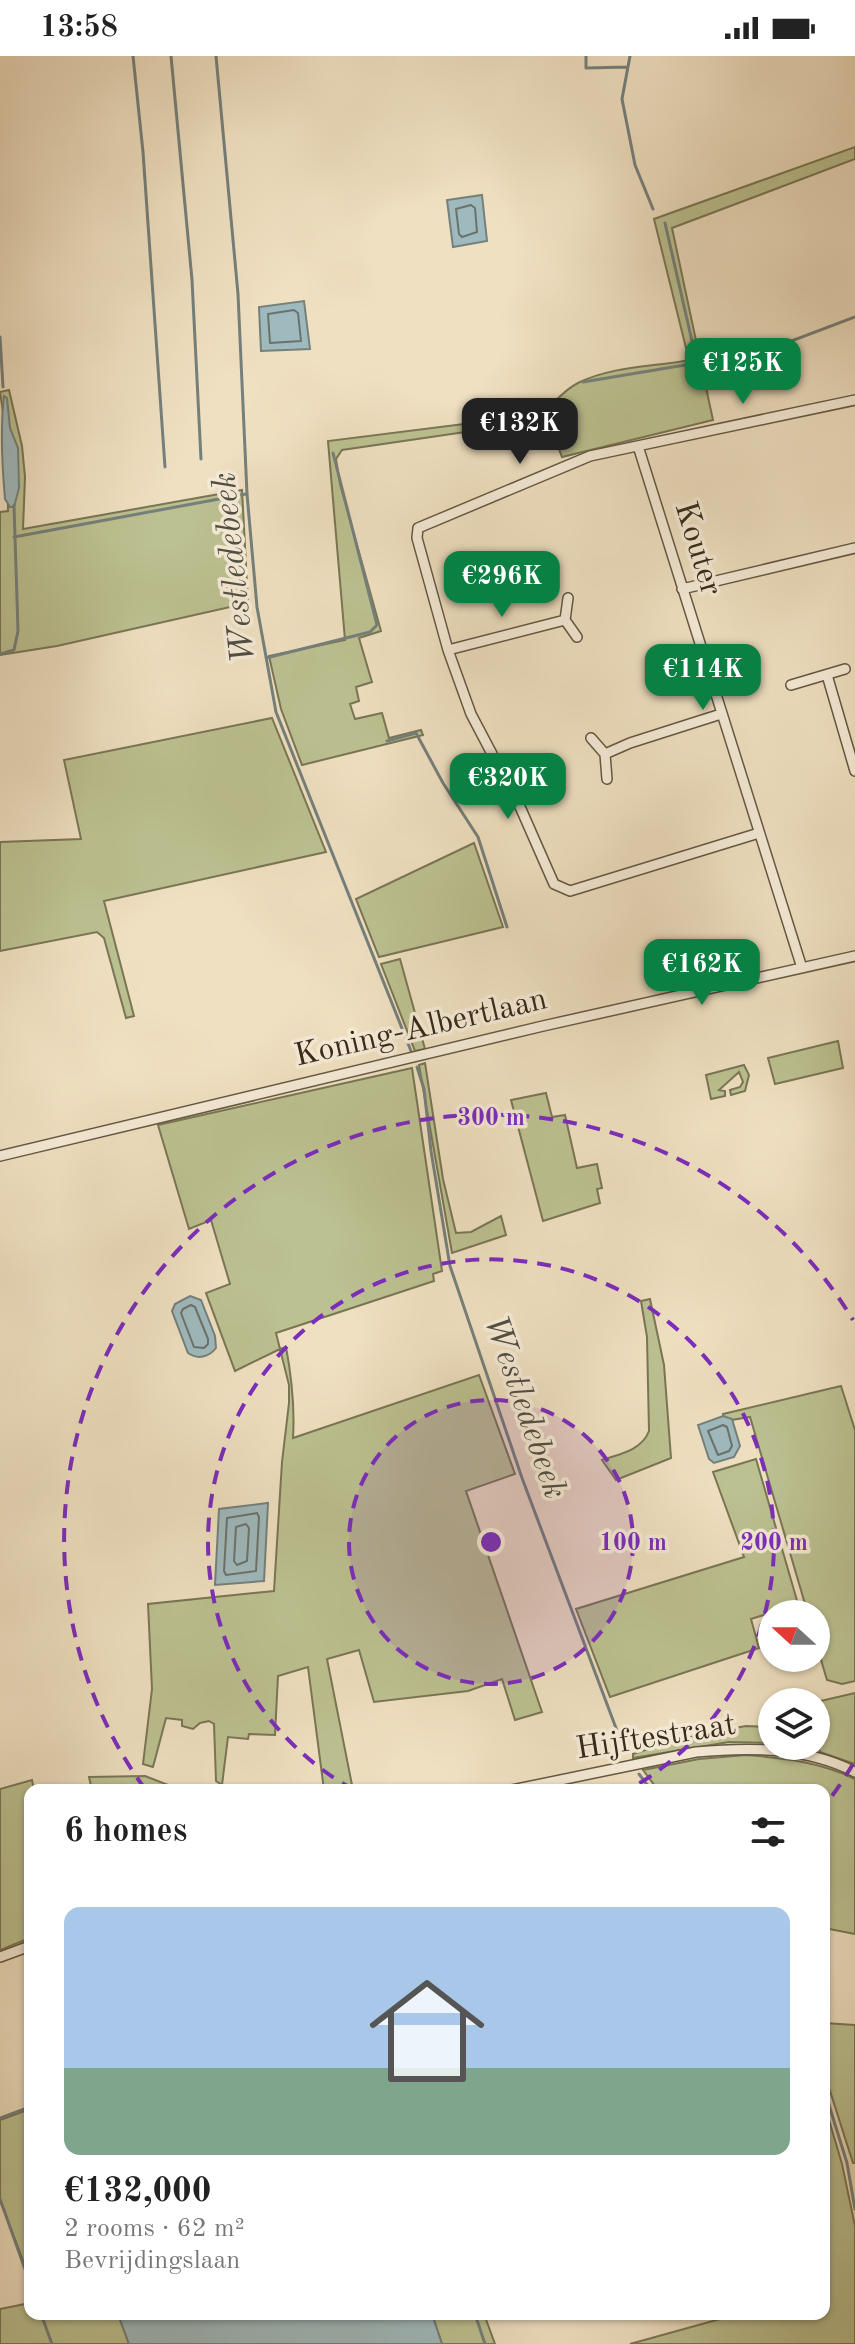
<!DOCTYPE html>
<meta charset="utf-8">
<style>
:root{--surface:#fff;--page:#f6f6f6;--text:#222;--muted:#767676;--accent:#0b8043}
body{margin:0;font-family:"Old Standard TT",serif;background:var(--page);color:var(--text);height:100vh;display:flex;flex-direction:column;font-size:30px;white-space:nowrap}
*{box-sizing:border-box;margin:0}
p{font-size:26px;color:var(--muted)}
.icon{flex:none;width:44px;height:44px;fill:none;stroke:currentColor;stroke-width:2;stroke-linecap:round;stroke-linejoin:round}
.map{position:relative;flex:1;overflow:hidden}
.sheet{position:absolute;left:24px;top:1728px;width:806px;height:536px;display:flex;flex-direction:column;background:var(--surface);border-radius:16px;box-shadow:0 2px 6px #0004}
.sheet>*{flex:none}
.needle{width:52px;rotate:291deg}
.buttons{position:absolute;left:758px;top:1544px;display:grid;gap:16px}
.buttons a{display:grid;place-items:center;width:72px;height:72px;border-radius:50%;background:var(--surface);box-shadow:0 2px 6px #0004;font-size:40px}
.price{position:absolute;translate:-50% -68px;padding:0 18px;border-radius:16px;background:var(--accent);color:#fff;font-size:26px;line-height:52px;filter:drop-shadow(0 2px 4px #0008)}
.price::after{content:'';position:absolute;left:50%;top:48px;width:24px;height:18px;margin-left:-12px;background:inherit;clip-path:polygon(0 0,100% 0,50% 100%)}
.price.active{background:#222;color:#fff}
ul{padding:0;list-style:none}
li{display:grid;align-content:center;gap:16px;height:424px;padding:0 40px}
li span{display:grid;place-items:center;height:248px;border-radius:16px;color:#555}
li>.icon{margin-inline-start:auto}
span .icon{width:144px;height:144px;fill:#fffc;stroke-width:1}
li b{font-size:34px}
h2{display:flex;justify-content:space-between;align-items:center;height:96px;padding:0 40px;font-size:34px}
.status{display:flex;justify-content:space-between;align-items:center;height:56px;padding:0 40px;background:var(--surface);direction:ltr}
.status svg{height:22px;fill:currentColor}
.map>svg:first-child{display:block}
</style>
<div class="status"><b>13:58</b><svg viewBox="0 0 49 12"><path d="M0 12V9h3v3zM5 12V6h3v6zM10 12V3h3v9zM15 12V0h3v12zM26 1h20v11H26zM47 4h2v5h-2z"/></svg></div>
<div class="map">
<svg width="855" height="2288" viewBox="0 0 855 2288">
<rect width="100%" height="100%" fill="#efe0c1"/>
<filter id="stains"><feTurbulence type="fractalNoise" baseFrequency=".0025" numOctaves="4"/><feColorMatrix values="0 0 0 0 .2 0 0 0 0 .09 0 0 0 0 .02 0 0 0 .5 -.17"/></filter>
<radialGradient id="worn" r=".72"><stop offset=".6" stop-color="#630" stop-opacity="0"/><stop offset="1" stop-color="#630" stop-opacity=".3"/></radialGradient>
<path fill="#bcc191" stroke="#797655" stroke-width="2" d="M855,91V103L672,172L713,364L562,401L545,356C555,345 565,334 578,327C611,310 654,311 689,304L654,163Z
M9,334L22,390L25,421L23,473L242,434L248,547L57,590L0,599V456L8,455L7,383L0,336Z
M529,354L539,361L514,369L342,394L336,403L340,428L381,575L359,582L372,626L356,631L359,645L350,648L355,663L382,657L389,682L421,674L423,679L302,709L281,653L269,600L345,584L328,385L512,362V356Z
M272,662L326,796L104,845L134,960L126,962L104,882L97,876L0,895V786L81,783L64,704Z
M474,787L503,871L379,901L356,843Z
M400,903L425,993L415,995L381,908Z
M838,985L843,1012L775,1028L768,1002Z
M425,1007L443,1123L456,1177L471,1176L501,1160L506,1179L452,1197L419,1009Z
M744,1009L749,1019L745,1035L731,1039L730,1034L740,1031L743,1026L739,1016L719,1034L725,1035V1040L711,1043L706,1019Z
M412,1012L442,1215L433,1218L434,1225L276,1277L280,1293L286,1291C292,1323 295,1350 293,1382L479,1319L515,1418L466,1435L542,1656L515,1664L502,1623L468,1635L374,1646L359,1594L327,1603L353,1734H324L308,1611L278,1620L275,1679L249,1678L248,1683L228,1681L222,1729L216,1725L214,1668L209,1665L200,1667L193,1673L182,1670V1664L166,1662L153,1711L143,1708L152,1633L148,1548L274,1535L282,1406L289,1347V1329L280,1293L235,1315L206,1237L230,1228L211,1164L189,1173L158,1069Z
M546,1037L552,1061L565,1059L577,1112L597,1108L602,1132L597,1133L600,1147L543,1165L511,1044Z
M650,1243L664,1309L671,1402L616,1424L602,1404C620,1398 642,1394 649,1375L647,1281L641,1245Z
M841,1330L855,1374V1625L842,1628L827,1624L816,1587V1558H808L750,1361L725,1365L723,1358Z
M756,1403L798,1548L751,1563L759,1592L610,1641L576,1553L744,1501L713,1416Z
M855,1637V1708L820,1696L816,1682V1646Z
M746,1670L772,1671V1687L729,1686L633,1702V1698C670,1685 707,1676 746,1670Z
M746,1699C784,1702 820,1706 855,1723V1878L824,1872V1734H658L643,1714L699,1703Z
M145,1720L181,1734H92L89,1721Z
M32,1724L34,1734H30V1882L0,1894V1733Z
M824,1967L855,1969V2107H853L824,2016Z
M824,2047L842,2108L855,2170V2288H630L738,2258H824Z
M30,2053V2223L0,2144V2064Z
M30,2247V2258H118L129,2288H0V2253Z
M432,2258H484L495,2288H442Z"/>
<path fill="#9fbabe" stroke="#75807c" stroke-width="2" d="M482,139L487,185L453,191L447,144Z
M304,245L310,293L261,295L259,251Z
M4,340L7,342L10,372L18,392L19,432L14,451H10L5,443C2,409 0,373 4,340Z
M190,1240L201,1244L215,1280L216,1292C209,1301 198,1304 188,1297L172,1255L175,1248Z
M723,1360L732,1363L740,1390L734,1401L714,1407L709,1403L698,1369Z
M268,1447L264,1525L215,1529L219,1453Z
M118,2258H432L442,2288H129Z"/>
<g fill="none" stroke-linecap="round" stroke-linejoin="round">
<path stroke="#6a726c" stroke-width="2" d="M471,149L475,152L477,176L462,181L459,178L456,153Z
M294,254L298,257L301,285L270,287L268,258Z
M191,1249L195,1251L208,1283V1288L204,1292L194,1291L181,1257L183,1253Z
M723,1369L727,1371L732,1390L729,1395L718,1399L708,1375Z
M257,1457L259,1461L256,1515L226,1519L224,1515L227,1462Z
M246,1468L249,1472L247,1505L237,1509L234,1505L236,1471Z"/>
<path stroke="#75807c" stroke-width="3" d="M133,0L143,96L165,411
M171,0L192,224L201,403
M216,0L238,238L247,438L257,551L276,656L411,995
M586,0V12L628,11
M630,0L622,43L635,109L653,153
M0,281L3,331
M697,307L702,313L709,316L855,261
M583,326L697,307L665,167
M14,481L246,438
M0,598L14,594L18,575L14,449
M266,602L370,576L377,569L333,397
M387,685L416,677L443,727L478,781L507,871
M417,1011L424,1033L431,1095L450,1210L522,1422L625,1696
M639,1718L651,1734
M824,2033L847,2107L855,2153
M0,2062L30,2051
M0,2143L30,2227
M41,2258L52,2288
M475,2258L485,2288"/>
<defs>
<path id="minor" d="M638,390L802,912
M682,533L855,492
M568,542L565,564L577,581
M448,594L565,564
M827,619L855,715
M791,629L845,613
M591,682L605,698L607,723
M605,698L630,687L721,658
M759,777L570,835L554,828L521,753L471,658L448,594L417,482L418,472L590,400L855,344
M0,1100L543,970L855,900
M512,1734L696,1696C749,1691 807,1691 855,1716
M0,1901L30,1890"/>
</defs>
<use href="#minor" stroke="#645843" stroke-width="12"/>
<use href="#minor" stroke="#f5ebd7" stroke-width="9"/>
</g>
<circle cx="491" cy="1486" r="142" fill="#7b2cbf" fill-opacity=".12"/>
<g fill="none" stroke="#7b2cbf" stroke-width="4" stroke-dasharray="14 10">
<circle cx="491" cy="1486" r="142"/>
<path d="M354 1734A283 283 0 1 1 628 1734"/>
<path d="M853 1708A425 425 0 0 1 826 1748M145 1733A425 425 0 1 1 853 1264"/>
</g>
<g text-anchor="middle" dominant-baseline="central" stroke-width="7" stroke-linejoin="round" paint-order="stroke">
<g font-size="32" fill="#362a19" stroke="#f5ebd7">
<text transform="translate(697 493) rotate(73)">Kouter</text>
<text transform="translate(421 973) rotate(-13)">Koning-Albertlaan</text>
<text transform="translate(656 1682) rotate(-9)">Hijftestraat</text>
</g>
<g font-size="34" font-style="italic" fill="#504e42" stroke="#f5ebd7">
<text transform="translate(235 512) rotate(-96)">Westledebeek</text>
<text transform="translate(524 1351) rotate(71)">Westledebeek</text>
</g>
</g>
<circle cx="491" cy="1486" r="12" fill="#7b2cbf" stroke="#f5ebd7" stroke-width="4"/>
<g font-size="24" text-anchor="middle" font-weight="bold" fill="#7b2cbf" stroke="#f5ebd7" stroke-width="7" stroke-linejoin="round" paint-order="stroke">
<text x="491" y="1069">300 m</text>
<text x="633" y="1494">100 m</text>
<text x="774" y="1494">200 m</text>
</g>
<rect width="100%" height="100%" filter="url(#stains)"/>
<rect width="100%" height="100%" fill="url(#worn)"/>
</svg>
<div class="buttons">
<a><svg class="needle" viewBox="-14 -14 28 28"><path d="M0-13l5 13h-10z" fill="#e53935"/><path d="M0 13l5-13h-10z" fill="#767676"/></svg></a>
<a><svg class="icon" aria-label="layers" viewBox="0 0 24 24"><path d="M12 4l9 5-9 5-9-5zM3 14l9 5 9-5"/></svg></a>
</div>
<b class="price" style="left:743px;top:350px">€125K</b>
<b class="price active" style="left:520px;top:410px">€132K</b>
<b class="price" style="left:502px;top:563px">€296K</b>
<b class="price" style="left:703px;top:656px">€114K</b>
<b class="price" style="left:508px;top:765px">€320K</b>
<b class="price" style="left:702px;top:951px">€162K</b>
<section class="sheet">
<h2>6 homes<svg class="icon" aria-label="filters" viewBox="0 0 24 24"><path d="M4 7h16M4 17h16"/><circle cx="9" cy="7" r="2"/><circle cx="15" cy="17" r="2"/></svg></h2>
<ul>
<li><span style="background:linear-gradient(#a9c7e8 65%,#7fa58c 0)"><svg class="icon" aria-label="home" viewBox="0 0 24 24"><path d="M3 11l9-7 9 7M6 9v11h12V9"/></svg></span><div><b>€132,000</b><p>2 rooms · 62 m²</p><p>Bevrijdingslaan</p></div></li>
</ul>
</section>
</div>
